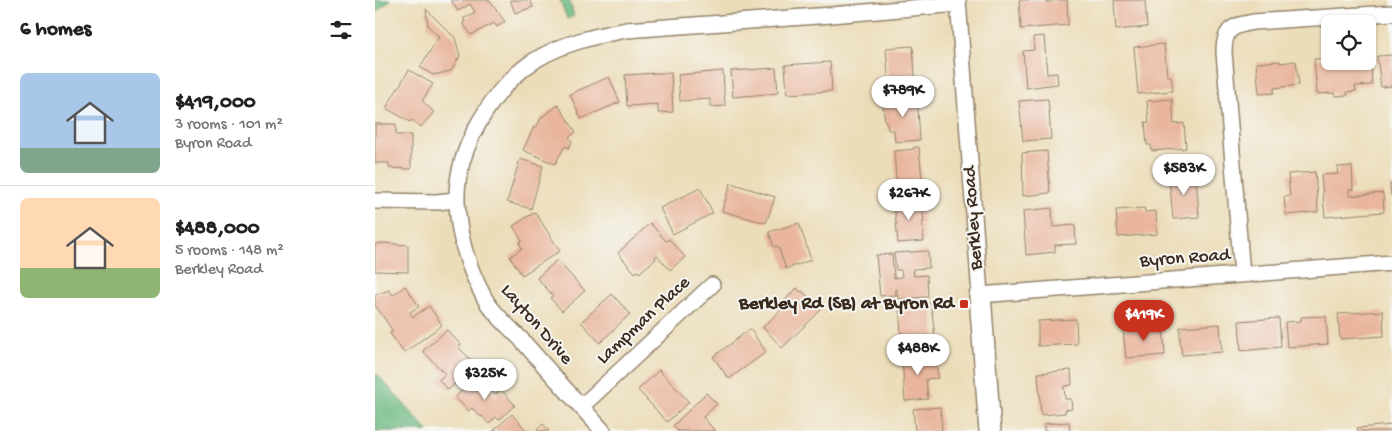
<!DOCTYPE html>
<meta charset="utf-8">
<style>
:root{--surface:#fff;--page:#f6f6f6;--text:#222;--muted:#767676;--line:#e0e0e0;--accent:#c8321e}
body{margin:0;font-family:"Gochi Hand",sans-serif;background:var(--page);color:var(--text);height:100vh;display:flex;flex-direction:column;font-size:19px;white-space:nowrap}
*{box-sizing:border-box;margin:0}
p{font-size:16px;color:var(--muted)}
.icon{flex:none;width:28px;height:28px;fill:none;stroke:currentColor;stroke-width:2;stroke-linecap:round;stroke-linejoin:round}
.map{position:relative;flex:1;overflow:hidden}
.sheet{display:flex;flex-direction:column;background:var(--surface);width:375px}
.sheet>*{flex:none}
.fabs{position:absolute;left:946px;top:15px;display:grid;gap:10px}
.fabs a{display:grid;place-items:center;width:55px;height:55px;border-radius:8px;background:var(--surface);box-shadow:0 1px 4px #0004;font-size:25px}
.price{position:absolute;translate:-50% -42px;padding:0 11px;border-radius:18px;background:#fff;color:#222;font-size:16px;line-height:32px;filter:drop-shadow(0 1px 2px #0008)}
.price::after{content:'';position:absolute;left:50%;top:30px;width:15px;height:11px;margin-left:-8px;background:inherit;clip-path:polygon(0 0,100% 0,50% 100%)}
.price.current{background:var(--accent);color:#fff}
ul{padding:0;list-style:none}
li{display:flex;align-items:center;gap:15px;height:125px;padding:0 20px}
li+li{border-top:1px solid var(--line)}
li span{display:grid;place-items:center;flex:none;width:140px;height:100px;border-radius:8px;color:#555}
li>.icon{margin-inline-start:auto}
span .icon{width:60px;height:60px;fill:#fffc;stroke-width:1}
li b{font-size:21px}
h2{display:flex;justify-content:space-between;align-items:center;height:60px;padding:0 20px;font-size:21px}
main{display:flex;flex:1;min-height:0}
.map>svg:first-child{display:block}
</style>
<main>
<section class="sheet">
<h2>6 homes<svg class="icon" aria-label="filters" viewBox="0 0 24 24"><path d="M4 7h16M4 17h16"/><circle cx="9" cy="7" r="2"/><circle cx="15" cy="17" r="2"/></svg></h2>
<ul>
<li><span style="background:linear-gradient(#a9c7e8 75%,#7fa58c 0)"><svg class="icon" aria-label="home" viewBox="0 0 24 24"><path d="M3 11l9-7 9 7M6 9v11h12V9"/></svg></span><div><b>$419,000</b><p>3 rooms · 101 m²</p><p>Byron Road</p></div></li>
<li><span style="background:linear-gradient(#ffd9b3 70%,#8fb573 0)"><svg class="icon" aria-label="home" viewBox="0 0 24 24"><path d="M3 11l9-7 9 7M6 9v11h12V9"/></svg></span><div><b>$488,000</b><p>5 rooms · 148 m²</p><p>Berkley Road</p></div></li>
</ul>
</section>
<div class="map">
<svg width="1017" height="431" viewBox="0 0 1017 431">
<rect width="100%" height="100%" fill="#f6f6f2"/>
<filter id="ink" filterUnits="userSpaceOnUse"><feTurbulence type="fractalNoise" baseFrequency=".02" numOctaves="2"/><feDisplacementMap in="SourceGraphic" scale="10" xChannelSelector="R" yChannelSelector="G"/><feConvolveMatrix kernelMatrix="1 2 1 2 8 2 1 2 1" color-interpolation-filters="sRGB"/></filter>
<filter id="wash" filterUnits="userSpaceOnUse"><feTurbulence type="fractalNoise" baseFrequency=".0096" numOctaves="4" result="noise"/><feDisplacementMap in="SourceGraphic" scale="20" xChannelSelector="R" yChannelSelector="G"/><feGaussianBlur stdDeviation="1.12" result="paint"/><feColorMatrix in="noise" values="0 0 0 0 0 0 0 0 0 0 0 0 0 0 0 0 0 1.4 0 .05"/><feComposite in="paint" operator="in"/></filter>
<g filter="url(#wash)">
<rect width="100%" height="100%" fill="#ecddb9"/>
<path fill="#6db982" stroke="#547250" d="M0,0H16L0,13Z
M185,0H194L199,16L192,19Z
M0,374L4,376L53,431H0Z"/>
<g id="blocks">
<path fill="#e9b69d" d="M76,0H115L130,22L122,27L119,23L96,35L88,23L90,21L88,19L100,12L95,4L83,11Z
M135,0H155L158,7L140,13Z
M644,0H672V2H677V0H692L693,25L646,29Z
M739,0H770L772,27L741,30Z
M51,9L80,38L85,56L76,71L58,75L45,67L64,37L53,26Z
M669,36L672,74L682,73L683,84L651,88L648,51L659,50L658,37Z
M789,44L792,76H796L798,91L763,94L759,47Z
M538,46L541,89L514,90L511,48Z
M1017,55V86L1006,87L1002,56Z
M955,58V61H978V63L996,62L997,85L980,86L981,91L972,92L973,95L960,96L959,93L942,94L939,59Z
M905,61V63L921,61L924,85L899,88V93L884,94L881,63Z
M455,62L457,91L412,94L410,65Z
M401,68L403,93L358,97L356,71Z
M34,70L58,84L47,101L59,112L46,127L37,120L35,122L11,108Z
M348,71L350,106L335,107V99L305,101L303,75Z
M282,73H296L298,112L283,113V104L252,106L250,75Z
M234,77L245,102L206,119L195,94Z
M542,95L545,140L520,142L519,130H513L512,122H510L508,106H511L510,98Z
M673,99L676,139L648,141L644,101Z
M797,99L799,124L809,123L811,148L777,151L776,145H772L770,122H774L772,101Z
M183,105L201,132L194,137L197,141L194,148L190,146L180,164L148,150L159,127L161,128L166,118Z
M0,124H21V135H36V169L14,168V163H0Z
M539,147H544L548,191L532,192V196L525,197V193L522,192L519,151L539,149Z
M672,151L675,193L648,196L647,153Z
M145,159L168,166L156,209L132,202Z
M977,166L978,189L974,190V196L1008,193L1009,212L950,217L946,175L963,174L962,167Z
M940,172L943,212L911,215L909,197L915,196L913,174Z
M821,173L824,217L798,219L794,175Z
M356,183L400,197L391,223L347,211Z
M1017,183V196H1016L1015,184Z
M325,188L338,213L298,234L285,208Z
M546,200L549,222H547L549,241L523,243L519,202Z
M677,208L678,227L700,225L701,244L680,245V252L651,255L648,211Z
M769,208L770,212L781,211L782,234L743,237L741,210Z
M160,212L185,251L147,275L135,257L147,248L144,243L147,241L138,226Z
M275,223L291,241L294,239L310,257L295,270L282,255L280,257L281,259L264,273L263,271L260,273L243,253Z
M424,223L436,260L411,269L403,246L399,247L394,232Z
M8,243L33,245V272L0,271V244Z
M553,251L554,268L538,269L539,276L552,275L553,297L523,299L522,289H520L521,295L505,296L501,255L517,254L519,278L527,277L526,270H521L519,253Z
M182,260L210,291L187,311L175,298L178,296L162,278Z
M30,286L44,306L35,312L38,317L54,306L67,325L29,353L15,333L18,331L0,305V295L14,290L18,295Z
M422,288L426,292L427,291L446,310L407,348L388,327L409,307L406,304Z
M237,294L255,314L225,343L206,322Z
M556,303L561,346L527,348L524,306Z
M1008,311L1009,336L965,339L963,314Z
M951,316L953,344L912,347L910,322L926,321V317Z
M904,318L906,347L866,351L864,321Z
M701,319L702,344L663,346V321Z
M845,324L847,352L807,355L805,342V327Z
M788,327L790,355L751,358L748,330Z
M375,329L391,352L354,379L338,357Z
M72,330L86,345L83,347L101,365L73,390L64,380L70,374L48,351Z
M561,356L563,378L551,379L553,399L530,401L527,358Z
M284,370L314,402L292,422L263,390Z
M696,370L697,385L689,386L690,399H696L697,409L690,410V413L666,415L663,373Z
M103,377L120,395L126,390L140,405L124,420L121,417L114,424L107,416L106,417L97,408L93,411L80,397Z
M331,393L342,404L328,417L340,431H303L298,426Z
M565,407L567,431H540L538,409Z
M137,414L152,431H118Z
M694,422L695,431H669V424Z
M168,424L174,431H161Z
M1017,425V431H983L982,428Z"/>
</g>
</g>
<g filter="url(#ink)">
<use href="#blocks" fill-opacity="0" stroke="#94846c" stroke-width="1"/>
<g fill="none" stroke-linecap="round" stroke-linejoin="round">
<defs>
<path id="street" d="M583,0L605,295L1017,263
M0,201L61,202L81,200
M867,275L849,52C849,29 857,26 878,22L1017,13
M206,407L337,285
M228,431C200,400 172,369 145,338C133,326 118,313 110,299C93,268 83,237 82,202C80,150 118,86 162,59C189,43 220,36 251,30L456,15L583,4"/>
<path id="secondary" d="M605,295L615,431"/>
</defs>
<use href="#street" stroke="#94846c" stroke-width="18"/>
<use href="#secondary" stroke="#94846c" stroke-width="24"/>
<use href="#street" stroke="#fff" stroke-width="15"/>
<use href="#secondary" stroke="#fff" stroke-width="21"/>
</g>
</g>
<rect fill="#c8321e" stroke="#f6f6f2" stroke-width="2" x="584" y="299" width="10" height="10" rx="2.5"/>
<g text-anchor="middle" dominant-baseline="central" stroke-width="4" stroke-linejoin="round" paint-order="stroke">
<g font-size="19" fill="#3b2a1e" stroke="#f6f6f2">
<text transform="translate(599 218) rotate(-94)">Berkley Road</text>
<text transform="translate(810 259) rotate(-4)">Byron Road</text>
<text transform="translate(269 321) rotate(-43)">Lampman Place</text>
<text transform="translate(161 325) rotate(49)">Layton Drive</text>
</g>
<g font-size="19" font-weight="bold" fill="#3b2a1e" stroke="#f6f6f2" text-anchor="end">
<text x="579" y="304">Berkley Rd (SB) at Byron Rd</text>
</g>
</g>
</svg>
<div class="fabs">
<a><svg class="icon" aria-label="locate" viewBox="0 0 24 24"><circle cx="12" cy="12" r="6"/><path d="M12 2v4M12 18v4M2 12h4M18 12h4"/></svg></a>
</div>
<b class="price" style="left:528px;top:118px">$789K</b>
<b class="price" style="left:809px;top:196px">$583K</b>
<b class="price" style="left:534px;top:221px">$267K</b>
<b class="price current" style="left:769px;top:342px">$419K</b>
<b class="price" style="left:543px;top:376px">$488K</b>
<b class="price" style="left:110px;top:401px">$325K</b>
</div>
</main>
